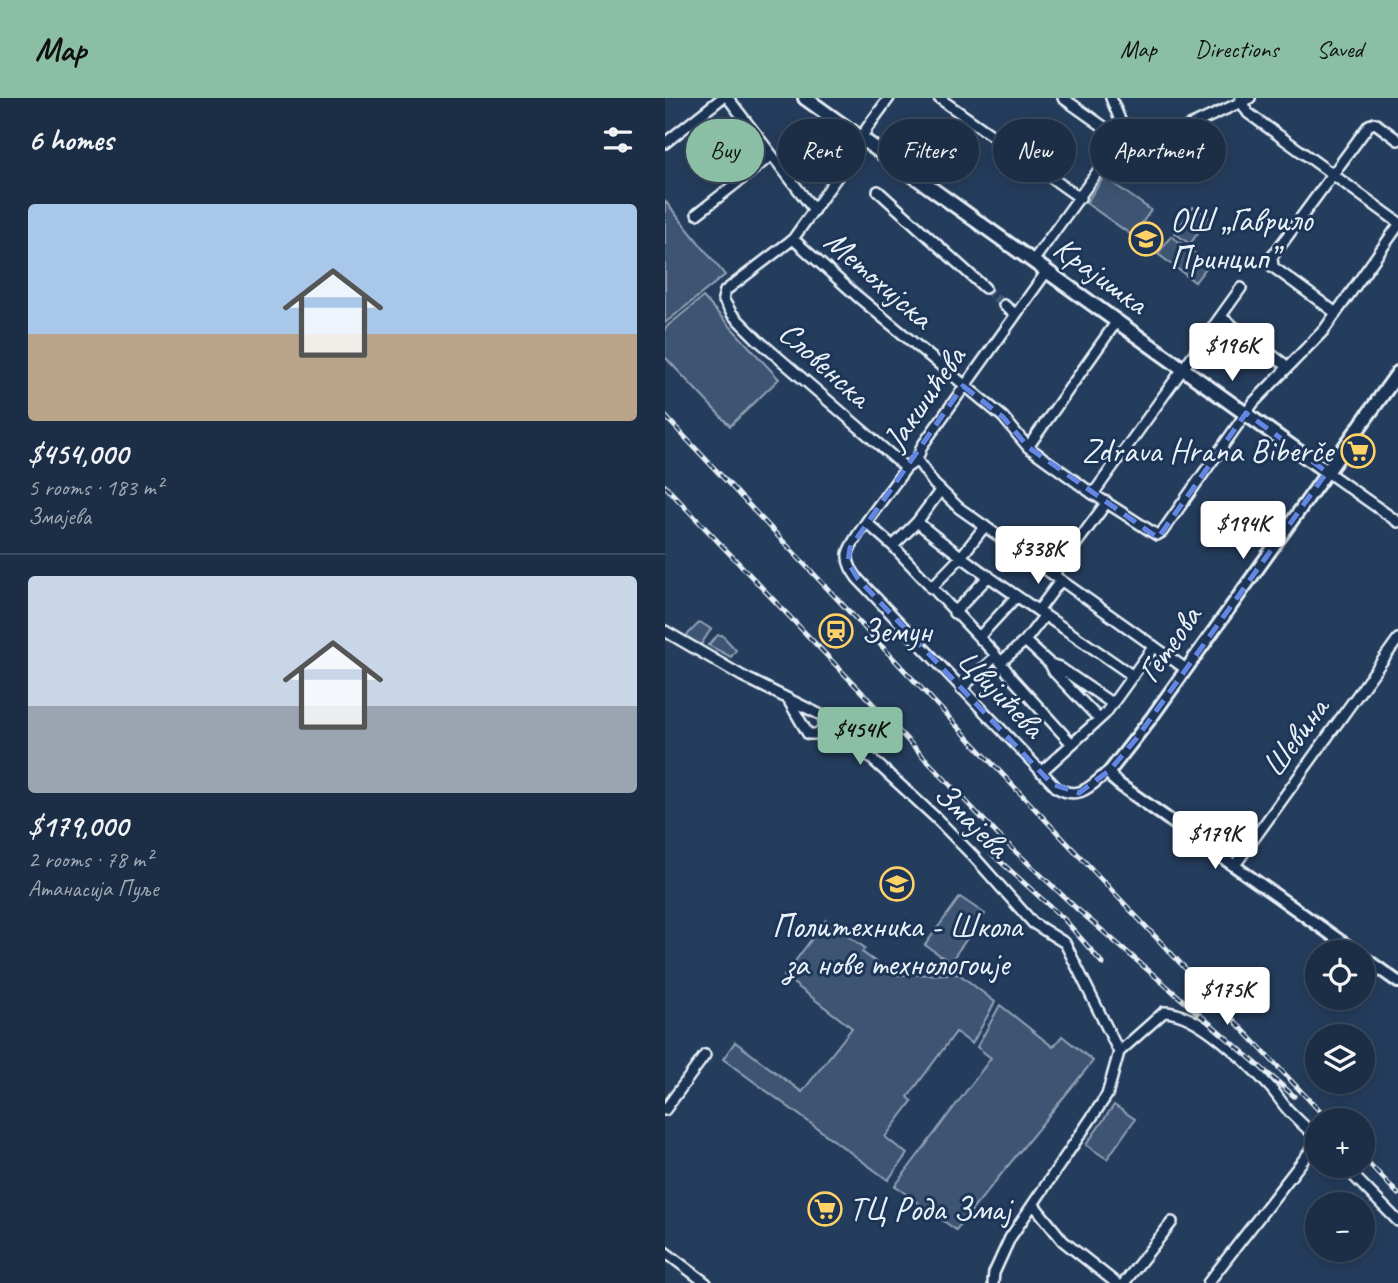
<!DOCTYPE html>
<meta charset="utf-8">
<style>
:root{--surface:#1c2e46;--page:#293a51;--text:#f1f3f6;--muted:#a0a8b3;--line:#3a4a5f;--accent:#8abfa5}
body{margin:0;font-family:Caveat,sans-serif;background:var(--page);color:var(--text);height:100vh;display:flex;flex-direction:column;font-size:26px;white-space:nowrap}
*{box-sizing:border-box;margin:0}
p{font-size:23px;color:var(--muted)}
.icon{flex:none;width:38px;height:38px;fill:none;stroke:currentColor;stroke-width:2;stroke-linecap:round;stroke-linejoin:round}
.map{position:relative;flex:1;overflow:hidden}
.sheet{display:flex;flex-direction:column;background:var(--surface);width:665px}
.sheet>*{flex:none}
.hud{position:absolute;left:21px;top:21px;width:606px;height:63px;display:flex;gap:14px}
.buttons{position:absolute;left:640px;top:842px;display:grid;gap:14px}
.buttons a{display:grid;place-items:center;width:70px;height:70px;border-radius:50%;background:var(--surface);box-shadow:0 4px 18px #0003,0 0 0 2px var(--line);font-size:35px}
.price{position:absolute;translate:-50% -60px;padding:0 16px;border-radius:7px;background:#fff;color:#222;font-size:23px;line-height:46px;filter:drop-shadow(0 2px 4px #0008)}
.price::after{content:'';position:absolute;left:50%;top:42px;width:21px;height:16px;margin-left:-10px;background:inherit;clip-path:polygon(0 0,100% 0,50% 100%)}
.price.on{background:var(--accent);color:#111}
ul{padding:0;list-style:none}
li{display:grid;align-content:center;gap:14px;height:371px;padding:0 28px}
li+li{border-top:2px solid var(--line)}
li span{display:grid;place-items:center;height:217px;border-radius:7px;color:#555}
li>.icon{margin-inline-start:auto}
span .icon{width:126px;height:126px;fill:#fffc;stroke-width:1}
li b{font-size:30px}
h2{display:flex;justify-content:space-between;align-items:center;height:84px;padding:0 28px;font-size:30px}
.chip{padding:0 24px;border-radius:32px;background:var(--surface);box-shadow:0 4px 18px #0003,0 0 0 2px var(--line);font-size:24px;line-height:63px}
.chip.on{background:var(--accent);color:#111}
header{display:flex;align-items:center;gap:42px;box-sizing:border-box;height:98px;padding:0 35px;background:var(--accent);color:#111}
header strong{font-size:33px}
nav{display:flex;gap:38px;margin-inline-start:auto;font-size:24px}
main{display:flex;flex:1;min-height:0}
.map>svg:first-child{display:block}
</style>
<header>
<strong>Map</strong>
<nav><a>Map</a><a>Directions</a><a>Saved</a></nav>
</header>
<main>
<section class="sheet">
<h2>6 homes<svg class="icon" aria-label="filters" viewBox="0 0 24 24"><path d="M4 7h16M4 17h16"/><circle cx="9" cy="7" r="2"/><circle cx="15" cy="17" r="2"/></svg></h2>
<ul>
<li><span style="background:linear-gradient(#a9c7e8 60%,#b9a48a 0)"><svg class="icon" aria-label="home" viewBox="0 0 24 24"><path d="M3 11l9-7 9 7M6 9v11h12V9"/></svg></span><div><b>$454,000</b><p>5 rooms · 183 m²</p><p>Змајева</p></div></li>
<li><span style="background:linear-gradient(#c9d6e8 60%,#9aa5b1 0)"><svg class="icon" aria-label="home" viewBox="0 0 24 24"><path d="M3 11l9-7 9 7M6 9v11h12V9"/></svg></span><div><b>$179,000</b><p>2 rooms · 78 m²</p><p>Атанасија Пуље</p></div></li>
</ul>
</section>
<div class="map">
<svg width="733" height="1185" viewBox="0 0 733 1185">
<rect width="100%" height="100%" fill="#253d5d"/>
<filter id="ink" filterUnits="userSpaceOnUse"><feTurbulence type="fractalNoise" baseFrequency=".0143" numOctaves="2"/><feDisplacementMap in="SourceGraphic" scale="14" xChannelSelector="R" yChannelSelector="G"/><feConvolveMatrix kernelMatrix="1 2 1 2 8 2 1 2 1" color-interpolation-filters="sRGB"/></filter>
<g filter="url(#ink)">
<path fill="#3e5472" stroke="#93a2b5" stroke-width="2" d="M439,79L486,112L468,138L421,105Z
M0,103L60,177L0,225Z
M528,109L544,119L525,146L510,135Z
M506,138L544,166L530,184L493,156Z
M38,199L114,281L65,328L0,259V230Z
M35,524L46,531L35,548L21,538Z
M53,537H57L71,552L66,559L43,547Z
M295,799L320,816L285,864L260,847Z
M161,822L200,850L197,854L229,877L294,876L330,904L307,946L291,934L243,999L247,1003L220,1039L242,1056L223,1082L58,961L70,944L137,994L187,930L119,878Z
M335,907L388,949L397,938L428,963L291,1132L230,1088L326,960L312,949Z
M449,1007L470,1021L442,1061L421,1047Z"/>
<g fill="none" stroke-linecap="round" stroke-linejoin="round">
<path stroke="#425874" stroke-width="9" stroke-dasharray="9 4.5" stroke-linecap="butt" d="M320,190L339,207"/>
<defs>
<path id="minor" d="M63,0L149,112
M224,0L202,30L190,54L128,141L60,193L58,201L67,216L93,242L241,370
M274,0L415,100
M398,0L456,41H463
M446,0L464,44
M575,2L583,15L733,124
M0,45L57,0
M213,93L320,190
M32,116L107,57
M128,141L192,198L338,319L363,349L428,396L492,437L497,434L589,304L659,232L733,128
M368,163L436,69L585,0
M382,173L257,348L252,362L241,370C230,386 185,442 183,456C182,466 188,474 193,481L392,690C416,703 426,687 445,672
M339,207L350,216
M671,215L608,169L607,159L704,27L710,25L733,42
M556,219L622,268
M363,349L452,223
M252,362L269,386L294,410L521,571
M662,374L733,424
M428,396L576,190
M252,424C320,480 396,527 468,578
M202,425L228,448L328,554L347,580L407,646
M228,448L252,424L275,393
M389,476L442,404
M266,490L295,460L320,428
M373,513L396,482
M289,515L324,478
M0,533L77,578L166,622L184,636L207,661L270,719L310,760L368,825L400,845L454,954
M314,539L351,499
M360,543L385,566L389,574L434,621
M336,564L360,543L380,517
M385,566L394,569L448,606
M296,591L331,558
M125,605L143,636H152L159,631L160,625L157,618
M376,674L440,616L489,548
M570,767L733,541
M454,954L499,914C533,914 582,964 604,988C612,996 617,1006 625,1014C634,1023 643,1032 653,1040
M0,1012L40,957
M679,1068L733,1123
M369,1107L398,1143L451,1185
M0,1154L41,1185
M328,1185L329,1175L345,1140L442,997L454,954
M459,1185L507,1124
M543,1185L653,1043"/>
<path id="tertiary" d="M662,374L487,619L444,674L448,681L455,687L691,854
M698,859L733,884"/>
<path id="secondary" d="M140,0L662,374L733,275"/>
</defs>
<use href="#minor" stroke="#e8f1f8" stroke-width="14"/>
<use href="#tertiary" stroke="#e8f1f8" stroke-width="16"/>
<use href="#secondary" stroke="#e8f1f8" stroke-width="18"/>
<use href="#minor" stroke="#1d3557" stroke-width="9"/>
<use href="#tertiary" stroke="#1d3557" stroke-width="10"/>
<use href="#secondary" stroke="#1d3557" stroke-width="12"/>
<defs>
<path id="rail" d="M0,318L663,1022
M0,388L334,738L411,810L629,998
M327,756L399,821L438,866
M698,1059L733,1096"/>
</defs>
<use href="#rail" stroke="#e8f1f8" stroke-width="5"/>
<use href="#rail" stroke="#1d3557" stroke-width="2.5" stroke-dasharray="8" stroke-linecap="butt"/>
</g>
</g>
<path fill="none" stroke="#6487e3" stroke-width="5" stroke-dasharray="14 9" stroke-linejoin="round" d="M298,288L338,319L363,349L493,440L581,315L662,374L471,641L445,672L414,695L387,686L193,481L183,464L185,450Z"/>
<defs>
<symbol id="school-ring" viewBox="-11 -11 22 22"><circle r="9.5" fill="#1d3557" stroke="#ffd166" stroke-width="1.5"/><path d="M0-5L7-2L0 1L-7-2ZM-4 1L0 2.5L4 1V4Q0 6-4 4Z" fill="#ffd166"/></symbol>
<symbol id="supermarket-ring" viewBox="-11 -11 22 22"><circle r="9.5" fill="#1d3557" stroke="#ffd166" stroke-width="1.5"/><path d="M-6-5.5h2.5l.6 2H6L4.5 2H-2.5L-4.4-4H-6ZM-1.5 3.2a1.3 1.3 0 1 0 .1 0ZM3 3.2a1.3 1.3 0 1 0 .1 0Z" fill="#ffd166"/></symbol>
<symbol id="station-ring" viewBox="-11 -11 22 22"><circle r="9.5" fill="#1d3557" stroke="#ffd166" stroke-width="1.5"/><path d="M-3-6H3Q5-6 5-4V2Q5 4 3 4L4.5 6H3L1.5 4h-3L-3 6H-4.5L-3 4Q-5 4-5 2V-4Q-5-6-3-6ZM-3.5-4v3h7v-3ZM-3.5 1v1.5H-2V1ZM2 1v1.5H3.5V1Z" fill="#ffd166"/></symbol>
</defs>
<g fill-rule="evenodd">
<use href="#school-ring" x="462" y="122" width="38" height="38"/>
<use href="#supermarket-ring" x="674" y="334" width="38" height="38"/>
<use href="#station-ring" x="152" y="514" width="38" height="38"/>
<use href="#school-ring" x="213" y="767" width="38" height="38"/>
<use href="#supermarket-ring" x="141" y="1092" width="38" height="38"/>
</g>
<g text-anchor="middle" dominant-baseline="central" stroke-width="6" stroke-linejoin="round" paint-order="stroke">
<g font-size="33" fill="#e8f1f8" stroke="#1d3557" text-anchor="start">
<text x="505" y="122">ОШ „Гаврило<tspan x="505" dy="38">Принцип”</tspan></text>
<text x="668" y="353" text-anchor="end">Zdrava Hrana Biberče</text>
<text x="196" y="533">Земун</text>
<text x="232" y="828" text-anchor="middle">Политехника - Школа<tspan x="232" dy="38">за нове технологоије</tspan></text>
<text x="184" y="1111">ТЦ Рода Змај</text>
</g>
<g font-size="33" fill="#e8f1f8" stroke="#1d3557">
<text transform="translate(436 177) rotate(36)">Крајишка</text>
<text transform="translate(214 181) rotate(41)">Метохијска</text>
<text transform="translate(160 266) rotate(42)">Словенска</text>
<text transform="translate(259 300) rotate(-55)">Јакшићева</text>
<text transform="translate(504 546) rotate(-55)">Гетеова</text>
<text transform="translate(336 595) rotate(46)">Цвијићева</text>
<text transform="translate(630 639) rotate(-54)">Шевина</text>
<text transform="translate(307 722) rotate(45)">Змајева</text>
</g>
</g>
</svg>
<div class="buttons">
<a><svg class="icon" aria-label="locate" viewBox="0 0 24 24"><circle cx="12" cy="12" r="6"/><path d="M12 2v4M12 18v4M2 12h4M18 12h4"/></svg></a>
<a><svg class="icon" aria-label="layers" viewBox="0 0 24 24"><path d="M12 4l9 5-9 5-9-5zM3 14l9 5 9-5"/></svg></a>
<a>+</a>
<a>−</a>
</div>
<b class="price" style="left:567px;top:285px">$196K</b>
<b class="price" style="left:578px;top:463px">$194K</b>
<b class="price" style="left:373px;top:488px">$338K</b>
<b class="price on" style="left:195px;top:669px">$454K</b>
<b class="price" style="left:550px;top:773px">$179K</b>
<b class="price" style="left:562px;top:929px">$175K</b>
<div class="hud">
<a class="chip on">Buy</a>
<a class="chip">Rent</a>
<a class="chip">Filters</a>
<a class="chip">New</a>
<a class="chip">Apartment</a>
</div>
</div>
</main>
